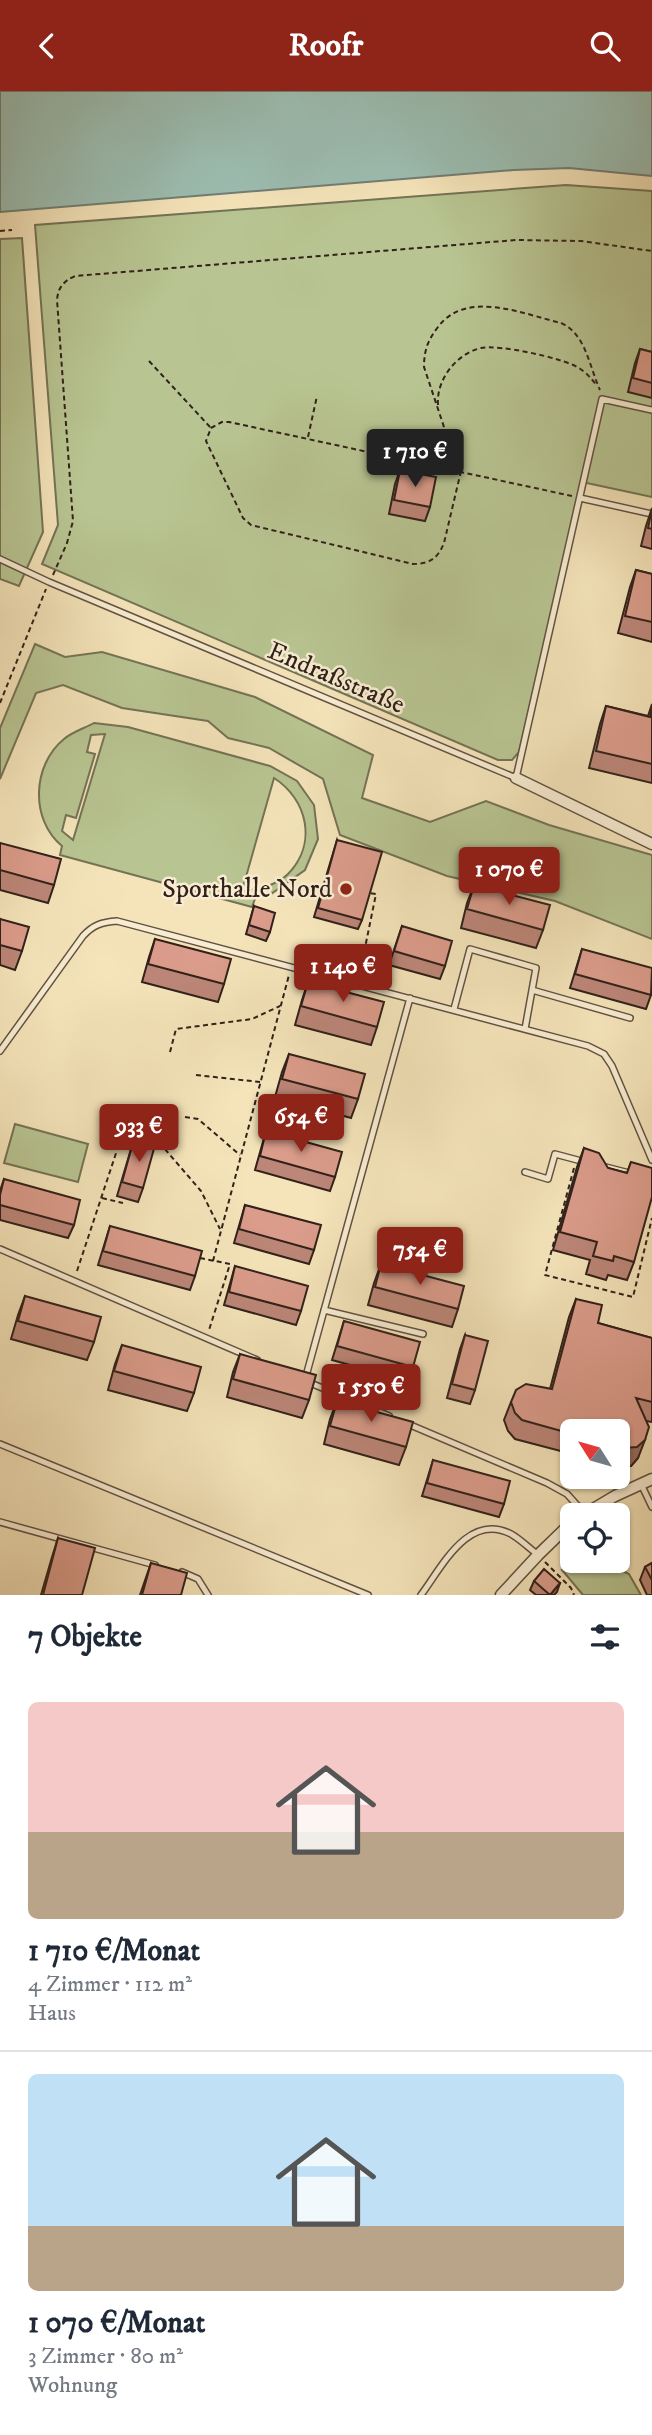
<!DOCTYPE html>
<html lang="de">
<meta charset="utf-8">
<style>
:root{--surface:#fff;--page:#f6f6f7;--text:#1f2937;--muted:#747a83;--line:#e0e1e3;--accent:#8f2418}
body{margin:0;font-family:"IM FELL DW Pica",serif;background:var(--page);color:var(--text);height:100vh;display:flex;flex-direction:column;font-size:26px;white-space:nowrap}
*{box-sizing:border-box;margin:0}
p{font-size:23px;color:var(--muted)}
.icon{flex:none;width:38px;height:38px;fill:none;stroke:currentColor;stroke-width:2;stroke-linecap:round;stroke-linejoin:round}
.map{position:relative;height:1504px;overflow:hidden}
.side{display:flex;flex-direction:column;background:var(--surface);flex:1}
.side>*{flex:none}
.needle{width:46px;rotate:307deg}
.tools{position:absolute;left:560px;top:1328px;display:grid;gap:14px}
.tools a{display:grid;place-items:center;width:70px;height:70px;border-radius:10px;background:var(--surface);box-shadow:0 2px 5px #0004;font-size:35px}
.price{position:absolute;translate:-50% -60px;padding:0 16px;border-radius:7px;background:var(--accent);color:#fff;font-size:23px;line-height:46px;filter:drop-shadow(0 2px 4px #0008)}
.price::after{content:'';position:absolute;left:50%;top:42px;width:21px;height:16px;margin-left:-10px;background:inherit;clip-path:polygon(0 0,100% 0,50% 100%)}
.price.current{background:#222;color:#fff}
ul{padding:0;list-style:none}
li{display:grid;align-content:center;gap:14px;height:371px;padding:0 28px}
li+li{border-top:2px solid var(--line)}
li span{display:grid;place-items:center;height:217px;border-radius:10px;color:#555}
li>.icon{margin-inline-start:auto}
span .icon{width:126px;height:126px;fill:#fffc;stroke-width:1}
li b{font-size:30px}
h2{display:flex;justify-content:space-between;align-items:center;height:84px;padding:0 28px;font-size:30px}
header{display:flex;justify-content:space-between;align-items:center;height:91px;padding:0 28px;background:var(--accent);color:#fff;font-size:32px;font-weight:800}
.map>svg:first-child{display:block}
</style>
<header><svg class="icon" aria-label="back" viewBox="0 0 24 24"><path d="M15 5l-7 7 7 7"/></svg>Roofr<svg class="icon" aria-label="search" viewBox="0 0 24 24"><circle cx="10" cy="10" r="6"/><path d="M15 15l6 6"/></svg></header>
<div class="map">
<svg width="652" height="1504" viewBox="0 0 652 1504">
<rect width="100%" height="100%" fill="#f5e4ba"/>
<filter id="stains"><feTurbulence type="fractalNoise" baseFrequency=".00286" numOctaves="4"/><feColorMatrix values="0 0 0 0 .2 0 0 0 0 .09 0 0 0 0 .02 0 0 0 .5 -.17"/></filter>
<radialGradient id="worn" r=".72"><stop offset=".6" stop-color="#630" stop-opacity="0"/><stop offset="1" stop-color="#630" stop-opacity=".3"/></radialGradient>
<path fill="#b8c592" stroke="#747356" stroke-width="2" fill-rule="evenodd" d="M566,94L652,100V406L582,391L519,661L512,669H498L42,473L58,434L35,134Z
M22,147L43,441L19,495L0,488V148Z
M35,553L65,566L102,561L255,606L373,664L362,707L430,731L486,710L549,734L652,764V848L555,810L447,785L340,744L323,688L269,657L228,647L208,630L122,617L63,594L36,602L0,688V637Z
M94,632L128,636L270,675L297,690L314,714L318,748L305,779L271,803L256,805L252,816L60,764L62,755C30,729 32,674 64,648C72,641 85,637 94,632ZM105,643L73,749L62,740L66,724L76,727L95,663L87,661L91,644ZM274,687C307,708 318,752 288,783C276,795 258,798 242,800Z
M15,1033L88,1053L78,1091L4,1072Z
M583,1470H602L629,1483L641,1504H583L562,1479Z"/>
<path fill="#9cbeb2" stroke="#717f75" stroke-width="2" d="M0,0H652V85L569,77L514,79L0,121Z"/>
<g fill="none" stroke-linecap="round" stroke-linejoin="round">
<defs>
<path id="lane" d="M580,407L652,423
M0,468L49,491L516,687L602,308L652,319
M532,899L630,927
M454,918L470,858L536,877L525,938
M0,960L83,845C93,834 102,831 117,830L588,955L604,963L612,975L652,1069
M602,1075L633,1083
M525,1081L548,1088L555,1063L585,1071
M0,1158L257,1269
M324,1219L423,1243
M306,1285L410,907
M308,1291L389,1325
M408,1333L547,1392L567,1403L585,1423
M0,1353L368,1504
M641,1393L652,1416
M0,1431L155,1474
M182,1481L198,1488L208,1504
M421,1504C442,1476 468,1421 511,1443C520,1448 529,1457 537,1463"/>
<path id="street" d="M516,687L652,753
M583,1424L615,1405L652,1388
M501,1504L538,1464L572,1431"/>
</defs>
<use href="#lane" stroke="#625242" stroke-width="8"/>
<use href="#street" stroke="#625242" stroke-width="13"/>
<path stroke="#31211a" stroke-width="2" stroke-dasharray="5 3.5" stroke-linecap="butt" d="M0,140L12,139
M149,270L210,336
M438,314C436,289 456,263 481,257C498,253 562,267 577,276C586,281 591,287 597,295
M308,346L317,305
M454,377V366L424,276C424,259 428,249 438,236C466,198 523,223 561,232C586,243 589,275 600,299
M461,380L444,452C438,467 430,473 413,473L251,434L243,427L206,350L211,337L222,331H229L572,405
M53,484L67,452L73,430L57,209C58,196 64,190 75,185L516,149L581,150L652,160
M0,612L46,498
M359,886L376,803L369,802
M170,961L176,938L252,928L280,915
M196,984L260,991
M185,1026L198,1028L240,1064
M168,1042L164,1057L201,1100L220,1138
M574,1077L545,1184L633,1206L652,1127
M102,1107L123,1112
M200,1167L230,1173L209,1239
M213,1170L289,884
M77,1180L126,1032
M545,1471L571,1497L574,1504"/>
<use href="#lane" stroke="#f8edd2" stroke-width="5"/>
<use href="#street" stroke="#f8edd2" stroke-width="10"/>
</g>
<path fill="#bc8678" stroke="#31211a" stroke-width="2" d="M640,258L652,261V307L628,301L635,272Z
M400,379L430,416L425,430L389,423L395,393Z
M652,417V458L641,455L646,435Z
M636,479L652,483V551L618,542L630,496Z
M652,613V692L589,677L600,633L606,615L648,625Z
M337,749L362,829L358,838L314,826Z
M0,752L54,794L48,812L0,799Z
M474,794L543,839L536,857L461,837L467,812Z
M254,815L270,841L266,850L246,843Z
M0,828L22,860L15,879L0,874Z
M402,835L445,875L440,888L389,874Z
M155,848L224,893L218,911L142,891L149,866Z
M582,858L652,901L646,918L570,897Z
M308,891L377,936L371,954L295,934L302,909Z
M289,963L358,1008L351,1027L275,1006L282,981Z
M266,1040L335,1086L330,1100L255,1079Z
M134,1048L143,1097L138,1111L117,1105Z
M584,1057L608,1077L627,1082L631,1071L634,1171L627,1189L608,1184L606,1189L586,1183L590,1169L553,1159L577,1076Z
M4,1088L74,1134L68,1147L0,1129V1100Z
M245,1114L314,1159L309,1173L234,1152Z
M110,1135L195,1185L190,1199L98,1174Z
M381,1173L458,1218L452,1236L368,1214L374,1192Z
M235,1175L301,1220L296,1234L224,1214Z
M25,1205L94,1251L87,1269L11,1248L18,1224Z
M576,1208L598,1232L652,1247V1331L646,1330L638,1367L631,1375H618V1340H572V1363L515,1348L508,1340L504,1329L511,1311L550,1298L569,1226Z
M344,1230L413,1276L408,1290L332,1269Z
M465,1244L475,1299L470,1313L447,1307L460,1258Z
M122,1254L194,1302L187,1320L108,1299L115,1273Z
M240,1263L309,1309L302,1327L227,1306L233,1281Z
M337,1310L406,1356L399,1374L324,1353L330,1328Z
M433,1369L504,1413L499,1426L422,1405Z
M58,1447L82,1504H41L52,1466Z
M151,1472L181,1504H140Z
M652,1472V1504H647L640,1489L645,1476Z
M534,1490L560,1492L554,1504H536L530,1499Z"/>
<path fill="#996d61" stroke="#31211a" stroke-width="2" d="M645,1349L638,1367L631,1375H618V1371L623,1357Z
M560,1492L557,1501L554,1504H550Z"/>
<path fill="#db9c8b" stroke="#31211a" stroke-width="2" d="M640,258L652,261V292L633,287Z
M400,379L436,386L430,416L394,409Z
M652,418V438L648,437Z
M636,479L652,483V531L625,525Z
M606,615L650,626L652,618V673L596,660Z
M337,749L382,761L362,829L318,817Z
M0,752L61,768L54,794L0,779Z
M474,794L550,814L543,839L467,818Z
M254,815L275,822L270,841L249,834Z
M0,828L29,836L22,860L0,854Z
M402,835L452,850L445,875L394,860Z
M155,848L231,868L224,893L148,873Z
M582,858L652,877L651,904L575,883Z
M308,891L384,911L377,936L301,915Z
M289,963L365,983L358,1008L282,988Z
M266,1040L342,1061L335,1086L260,1065Z
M134,1048L155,1054L143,1097L122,1091Z
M584,1057L599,1062L608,1077L627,1082L631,1071L652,1077V1106L634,1171L614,1165L613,1170L593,1165L597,1151L560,1141Z
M4,1088L80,1109L74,1134L0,1114V1104Z
M245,1114L321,1134L314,1159L239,1138Z
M110,1135L202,1160L195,1185L103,1160Z
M381,1173L464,1195L458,1218L375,1196Z
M235,1175L308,1195L301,1220L229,1201Z
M25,1205L101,1226L94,1251L18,1230Z
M576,1208L602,1214L598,1232L652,1247V1311L636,1307L649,1336L645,1349L637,1356L623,1357L618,1356V1340H572V1343L522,1329L515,1322L511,1311L516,1299L526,1293L552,1298Z
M344,1230L420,1251L413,1276L337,1255Z
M465,1244L488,1250L475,1299L452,1293Z
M122,1254L201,1276L194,1302L114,1280Z
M240,1263L316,1284L309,1309L233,1288Z
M337,1310L413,1331L406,1356L330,1335Z
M433,1369L510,1390L504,1413L427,1392Z
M58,1447L95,1457L82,1504H43Z
M151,1472L187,1482L181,1504H142Z
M652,1472V1489L645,1476Z
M544,1478L560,1492L550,1504L534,1490Z"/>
<circle fill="#8f2418" stroke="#f8edd2" stroke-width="2.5" cx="346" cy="798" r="7"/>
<g text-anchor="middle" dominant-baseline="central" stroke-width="5" stroke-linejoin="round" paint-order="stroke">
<g font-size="26" fill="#31211a" stroke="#f8edd2">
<text transform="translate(336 587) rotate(23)">Endraßstraße</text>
</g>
<g font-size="26" fill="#31211a" stroke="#f8edd2" text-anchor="end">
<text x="332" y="798">Sporthalle Nord</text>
</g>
</g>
<rect width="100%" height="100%" filter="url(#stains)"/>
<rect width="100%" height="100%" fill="url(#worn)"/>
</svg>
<div class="tools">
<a><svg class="needle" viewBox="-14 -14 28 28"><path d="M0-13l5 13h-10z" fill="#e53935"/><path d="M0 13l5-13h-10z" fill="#747a83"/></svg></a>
<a><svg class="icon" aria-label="locate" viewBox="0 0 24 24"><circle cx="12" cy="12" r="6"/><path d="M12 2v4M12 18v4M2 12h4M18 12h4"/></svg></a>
</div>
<b class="price current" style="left:415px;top:398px">1 710 €</b>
<b class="price" style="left:509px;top:816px">1 070 €</b>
<b class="price" style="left:343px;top:913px">1 140 €</b>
<b class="price" style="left:301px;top:1063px">654 €</b>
<b class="price" style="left:139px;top:1073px">933 €</b>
<b class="price" style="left:420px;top:1196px">754 €</b>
<b class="price" style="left:371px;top:1333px">1 550 €</b>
</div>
<section class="side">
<h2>7 Objekte<svg class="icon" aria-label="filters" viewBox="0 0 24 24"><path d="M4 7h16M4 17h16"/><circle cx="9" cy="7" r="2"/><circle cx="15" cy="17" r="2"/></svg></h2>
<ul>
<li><span style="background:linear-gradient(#f6c9c9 60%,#b9a48a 0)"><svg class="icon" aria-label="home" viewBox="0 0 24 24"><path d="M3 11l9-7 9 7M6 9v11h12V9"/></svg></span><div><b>1 710 €/Monat</b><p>4 Zimmer · 112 m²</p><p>Haus</p></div></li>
<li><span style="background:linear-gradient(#bfe0f5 70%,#b9a48a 0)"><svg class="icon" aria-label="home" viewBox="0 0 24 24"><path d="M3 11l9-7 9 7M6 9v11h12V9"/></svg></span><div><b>1 070 €/Monat</b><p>3 Zimmer · 80 m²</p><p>Wohnung</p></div></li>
</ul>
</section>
